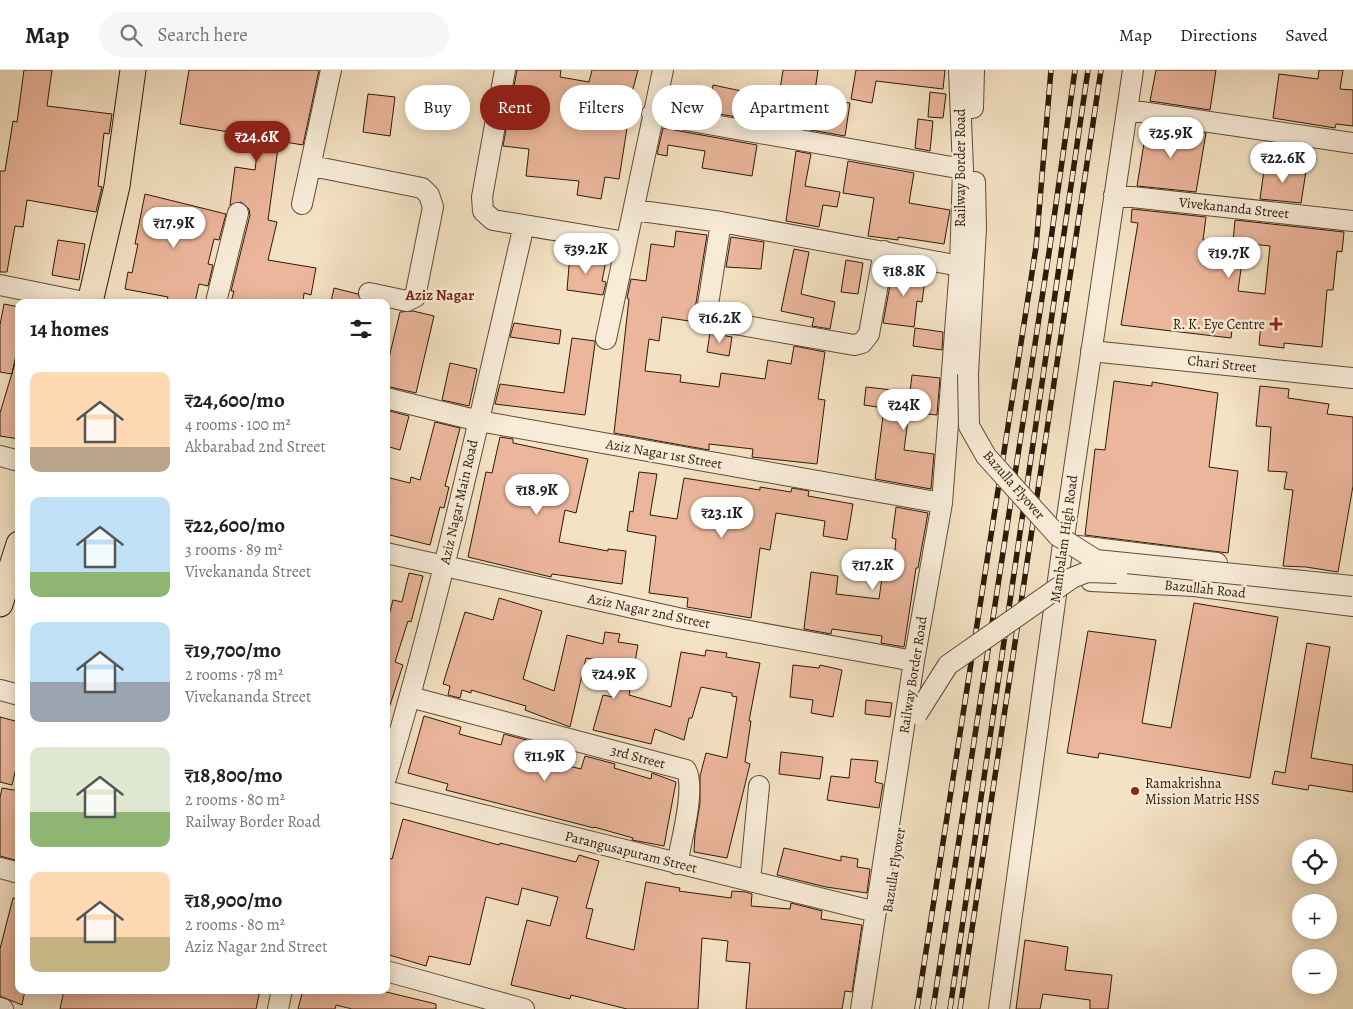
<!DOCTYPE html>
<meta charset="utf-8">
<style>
:root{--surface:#fff;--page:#f6f6f6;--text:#202124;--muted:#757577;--line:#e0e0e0;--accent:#8f2418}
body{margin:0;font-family:Alegreya,serif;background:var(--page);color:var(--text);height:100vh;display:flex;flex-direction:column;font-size:19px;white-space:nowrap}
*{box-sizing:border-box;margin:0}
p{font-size:16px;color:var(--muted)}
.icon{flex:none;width:28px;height:28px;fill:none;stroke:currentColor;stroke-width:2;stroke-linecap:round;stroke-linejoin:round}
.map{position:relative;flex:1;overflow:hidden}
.drawer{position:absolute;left:15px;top:229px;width:375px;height:695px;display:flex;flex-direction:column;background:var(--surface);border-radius:10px;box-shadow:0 2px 12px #0003}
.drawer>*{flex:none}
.hud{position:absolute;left:405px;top:15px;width:475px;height:45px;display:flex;gap:10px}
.tools{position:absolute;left:1292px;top:769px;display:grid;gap:10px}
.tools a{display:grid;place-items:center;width:45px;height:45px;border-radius:50%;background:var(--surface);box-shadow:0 2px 12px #0003;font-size:25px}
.price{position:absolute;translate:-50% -42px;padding:0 11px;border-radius:18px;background:#fff;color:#222;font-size:16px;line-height:32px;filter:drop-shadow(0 1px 2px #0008)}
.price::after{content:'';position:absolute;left:50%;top:30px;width:15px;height:11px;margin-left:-8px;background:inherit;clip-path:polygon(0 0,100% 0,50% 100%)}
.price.selected{background:var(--accent);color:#fff}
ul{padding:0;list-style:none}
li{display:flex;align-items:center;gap:15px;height:125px;padding:0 15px}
li span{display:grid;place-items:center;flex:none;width:140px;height:100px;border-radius:10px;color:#555}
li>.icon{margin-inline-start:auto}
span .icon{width:60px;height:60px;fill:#fffc;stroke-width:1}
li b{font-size:21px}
h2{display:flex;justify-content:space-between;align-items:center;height:60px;padding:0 15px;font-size:21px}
.pill{padding:0 18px;border-radius:22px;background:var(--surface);box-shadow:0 2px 12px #0003;font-size:18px;line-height:45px}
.pill.selected{background:var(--accent);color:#fff}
header{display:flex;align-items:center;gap:30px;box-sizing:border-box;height:70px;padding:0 25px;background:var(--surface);border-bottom:1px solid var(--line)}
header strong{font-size:24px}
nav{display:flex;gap:28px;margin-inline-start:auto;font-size:18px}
.search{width:350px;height:45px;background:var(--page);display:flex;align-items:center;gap:12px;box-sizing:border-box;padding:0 18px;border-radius:28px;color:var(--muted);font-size:19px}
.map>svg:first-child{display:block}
</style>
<header>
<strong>Map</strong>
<div class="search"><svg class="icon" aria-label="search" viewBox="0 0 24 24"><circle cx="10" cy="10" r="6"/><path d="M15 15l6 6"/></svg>Search here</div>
<nav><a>Map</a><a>Directions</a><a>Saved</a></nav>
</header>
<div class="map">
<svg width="1353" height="939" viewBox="0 0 1353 939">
<rect width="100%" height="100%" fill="#f4e2c4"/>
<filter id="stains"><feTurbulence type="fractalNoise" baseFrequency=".004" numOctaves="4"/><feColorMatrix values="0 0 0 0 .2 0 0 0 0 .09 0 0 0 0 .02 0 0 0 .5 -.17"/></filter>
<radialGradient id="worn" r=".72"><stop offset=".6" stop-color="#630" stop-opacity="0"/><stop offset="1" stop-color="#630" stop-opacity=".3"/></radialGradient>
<path fill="#ecb69c" stroke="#2d1b06" d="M24,0H52L47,36L112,44L109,64L104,63L98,116L102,117L96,142L27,130L23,157L15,156L7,202H0V101H5L13,51L17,52Z
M189,0H319L303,75L279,71L268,150L277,152L268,190L316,198L311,225L304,223L303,232H231L234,221H231L250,145L249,139L241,132L230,135L235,97L255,100L259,67L180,54Z
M517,0H561L560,7L589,12L592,0H638L628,38L630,39L619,109L605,107L601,129L577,125L579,111L526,106L529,79L503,76Z
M783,0H818L814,28L850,33L845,66L708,42L713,15L770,27L779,26Z
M856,0H945L943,19L876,11L872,33L851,29Z
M1156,0H1216L1210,40L1150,31Z
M1319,0H1343L1340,19L1353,20V56L1336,54L1335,58L1273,48L1279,4L1318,9Z
M930,22L946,24L943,48L928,47Z
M368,24L395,27L390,66L363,62Z
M918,49L933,51L930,81L915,78Z
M1147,55L1206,63L1196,122L1137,116Z
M663,58L757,75L752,106L702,98L705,81L668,75L667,86L657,84Z
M796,81L811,84L805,116L840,122L837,137L823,135L819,157L786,151Z
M848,91L914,103L909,133L950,140L944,174L898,167V170L868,166L874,128L843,123Z
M1265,93L1306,101L1301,133L1260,129Z
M145,124L226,144L219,170L214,169L208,194L213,195L208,216L199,214L195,232H180L167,230L168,227L125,219L128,202L132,203L138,174H135Z
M1132,139L1206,147L1203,170L1244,177L1238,221L1265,224L1270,176L1233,172L1235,150L1344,162L1342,182L1337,181L1333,220H1327L1322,277L1284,273V278L1259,275L1261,254L1233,251L1231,268L1121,255L1138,153L1131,152Z
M676,161L707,165L695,239L696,252L662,247L659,271L649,269L645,301L681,305L680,312L719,317L721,303L765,309L768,290L791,294L794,276L825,282L818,329L825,330L817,394L752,387L753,379L709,374V380L614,363L629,229L627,228L631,209L646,211L651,174L674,177Z
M731,167L764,172L761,199L726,197Z
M58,170L85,174L79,210L52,205Z
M794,179L809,182L801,224L835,232L830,259L812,256L814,248L781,241Z
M570,184L606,191L602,211L606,212L603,225L567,220Z
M846,190L863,193L858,224L841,222Z
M893,199L926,202L922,232L917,231L914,257L883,253Z
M334,218L358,224L362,232H331Z
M4,234L19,237V270L12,304L0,302V255Z
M413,241L434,246L416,323L386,316V300L400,242Z
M514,253L561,260L559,274L510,267Z
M915,258L943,262L942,280L913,276Z
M710,263L732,267L729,286L707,282Z
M572,268L595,271V274L585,345L495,334L500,314L564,323Z
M15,293H19V369L0,366V343Z
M450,293L477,299L469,336L442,330Z
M912,305L940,308L937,345L909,342L904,380L934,384L931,419L875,409L884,338L864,335L866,317L910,322Z
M1114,311L1152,316V312L1218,323L1209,397L1238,401L1228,483L1085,465L1095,379L1105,380Z
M1260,316L1289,319L1288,328L1329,334L1327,344L1353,347V416L1338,502L1306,497L1283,496L1293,420L1284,419L1287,402L1268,401L1271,357L1256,356Z
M386,340L409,346L400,380L386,376Z
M435,352L460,358L445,416L449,417L444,438L440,437L430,475L386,464V407L410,413L411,407L420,410Z
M500,367L513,369V373L588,389L576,443L565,440L559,472L608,481V479L626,481L622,514L552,504L551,507L468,487L486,402L492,403Z
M639,402L657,404L650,445L677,449L684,408L760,420V417L791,422L792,418L809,421L808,426L853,434L847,470L823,466L825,451L776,443L770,480L760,478L751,548L687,537L688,528L649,523L656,466L627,461L630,441L633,442Z
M896,437L928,443L918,498H916L904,577L881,573L882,566L832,559L831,564L804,559L811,502L838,506L836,524L879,529L883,500L893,501L896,469L892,468Z
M409,503L423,506L411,552L408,551L395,592L403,595L389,638L386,637V557L393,530L402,532Z
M499,528L542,541L523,609L554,621L567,565L603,574L605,562L620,564L618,572L638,575L629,625L671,637L681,582L705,586L706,580L727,583L726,587L760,593L749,651H751L745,692L750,694L727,788L694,782L695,764L700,733V706L706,683L727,688L737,627L732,626V623L701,617L692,648H689L684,670L655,659L651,674L593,660L603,625L613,627L618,594L586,588L570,657L525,640L526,636L471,620V623L462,620L460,628L448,625L450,616L443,614L465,542L493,550Z
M1194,533L1278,547L1250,708L1099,683L1098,688L1067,683L1088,561L1156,570L1142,653L1171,658Z
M1307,573L1330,577L1311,688L1353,695V722L1309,715L1308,720L1272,714L1275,701L1285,703Z
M793,595L819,598L820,595L842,600L833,647L811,643L813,630L790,627Z
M866,630L892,633L890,647L865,644Z
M424,646L461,657L459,664L501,675L504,664L564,680L561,694L581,699L585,686L615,694L614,698L651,709L652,703L676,712L664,776L632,770L633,768L594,757V758L446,720L448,714L408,703Z
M0,647L19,652V686L12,715L0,712Z
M781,682L823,687L820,709L779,704Z
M851,689L878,691L875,712L883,714L879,738L827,730L831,706L849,708Z
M2,718L19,721V791L0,786V728Z
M403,749L499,775L500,773L576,792L579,785L599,791L586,838L593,839L586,868L634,880L646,812L680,818L679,821L731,828L732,821L746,822L752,824L751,836L790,839L791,833L822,841L821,849L862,855L852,922L845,921L842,939H746L750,893L726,891L728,871L702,868L698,939H627L571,925L570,929L511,915L527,850L550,856L558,827L522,818L518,835L486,827L470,895L429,886L426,896L386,884V787L392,789Z
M784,778L841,791V786L858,789L857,797L870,799L867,823L826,817L777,805Z
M13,828L19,829V920H25L22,935L0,926V879Z
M1025,870L1068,877L1065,900L1112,905L1108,939H1090V930L1043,924L1040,939H1016Z
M64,920H260L256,939H60Z
M303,920H378L436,934V939H352L336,935L335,939H298Z"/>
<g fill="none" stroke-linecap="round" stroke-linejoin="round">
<defs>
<path id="minor" d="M505,0L482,127L483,141L493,150L626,172
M973,38L974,0
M1128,40L1353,73
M652,44L963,99
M312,96L422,118L429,125L433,137L415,227L407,231L369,223
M1114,125L1353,151
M302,134L331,0
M634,140L721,152L960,196
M721,152L707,241L712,250L854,275L862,273L869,264L884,181
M0,215L84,232
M216,232L238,143
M606,269L663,0
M1091,281L1353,308
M968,304L976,158L975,112
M386,328L479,351L942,433
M0,386L19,391
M1070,475L1217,493
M386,483L678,548L914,591
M1091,511L1194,516L1353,536
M0,620L19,625
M410,627L686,700C696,718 681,772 677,794
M386,708C441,526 481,340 524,155
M386,721L876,842
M0,798L19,803
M750,811L759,716
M386,901L524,939
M0,938L3,939
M278,939L282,920
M861,939L914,591L942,433L960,196L963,99L959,0
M999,939L1063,474L1133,0"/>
<path id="major" d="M90,232L117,116L133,0
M0,534L19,474"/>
</defs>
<use href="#minor" stroke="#5f4d36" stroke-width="22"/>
<use href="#major" stroke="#2d1b06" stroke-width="27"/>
<use href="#minor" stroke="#f8ecd9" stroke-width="20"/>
<use href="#major" stroke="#f4e2c4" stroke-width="25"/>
<defs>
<path id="rail" d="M917,939L1036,177L1051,0
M933,939L1050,176L1075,0
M950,939L1088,0
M960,939L1101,0"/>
</defs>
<use href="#rail" stroke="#2d1b06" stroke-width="5.5"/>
<use href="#rail" stroke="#f8ecd9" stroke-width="4" stroke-dasharray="11" stroke-linecap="butt"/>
<defs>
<path id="minor-bridge" d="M968,304L969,356L986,386L1058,466L1096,490L1353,516
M917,644L948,595L1072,508L1087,502L1117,503"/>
</defs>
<use href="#minor-bridge" stroke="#5f4d36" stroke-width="22" stroke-linecap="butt"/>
<use href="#minor-bridge" stroke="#f8ecd9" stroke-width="20"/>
</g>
<g fill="#8f2418" stroke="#f8ecd9" stroke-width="2">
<path d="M1273.5 246.5h5v5h5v5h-5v5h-5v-5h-5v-5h5z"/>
<circle cx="1135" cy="721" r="5"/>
</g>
<g text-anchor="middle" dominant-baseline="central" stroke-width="5" stroke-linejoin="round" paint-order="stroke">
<g font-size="14" fill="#2d1b06" stroke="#f8ecd9">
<text transform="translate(960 98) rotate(-90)">Railway Border Road</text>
<text transform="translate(1234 138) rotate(6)">Vivekananda Street</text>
<text transform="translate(1222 294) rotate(6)">Chari Street</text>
<text transform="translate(664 384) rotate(10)">Aziz Nagar 1st Street</text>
<text transform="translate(1014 415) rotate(49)">Bazulla Flyover</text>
<text transform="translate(459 432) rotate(-77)">Aziz Nagar Main Road</text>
<text transform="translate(1064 469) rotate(-82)">Mambalam High Road</text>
<text transform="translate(1205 519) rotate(6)">Bazullah Road</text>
<text transform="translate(649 541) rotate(12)">Aziz Nagar 2nd Street</text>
<text transform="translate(913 605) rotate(-81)">Railway Border Road</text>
<text transform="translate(638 687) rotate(15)">3rd Street</text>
<text transform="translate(631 782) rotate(14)">Parangusapuram Street</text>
<text transform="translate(894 800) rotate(-81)">Bazulla Flyover</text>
</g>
<g font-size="14" fill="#2d1b06" stroke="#f8ecd9" text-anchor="end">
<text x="1265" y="254">R. K. Eye Centre</text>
<text x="1145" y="713" text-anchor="start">Ramakrishna<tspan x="1145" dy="16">Mission Matric HSS</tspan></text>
</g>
<g font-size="15" font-weight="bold" fill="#7a1f14" stroke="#f8ecd9">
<text x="440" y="225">Aziz Nagar</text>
</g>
</g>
<rect width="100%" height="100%" filter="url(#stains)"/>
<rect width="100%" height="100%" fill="url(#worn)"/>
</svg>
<div class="tools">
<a><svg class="icon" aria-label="locate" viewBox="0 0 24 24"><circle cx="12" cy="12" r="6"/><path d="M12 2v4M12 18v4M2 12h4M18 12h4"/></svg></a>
<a>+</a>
<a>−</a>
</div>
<b class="price" style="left:1171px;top:89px">₹25.9K</b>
<b class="price selected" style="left:257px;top:93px">₹24.6K</b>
<b class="price" style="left:1283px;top:114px">₹22.6K</b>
<b class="price" style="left:174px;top:179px">₹17.9K</b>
<b class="price" style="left:586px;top:205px">₹39.2K</b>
<b class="price" style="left:1229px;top:209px">₹19.7K</b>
<b class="price" style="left:904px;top:227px">₹18.8K</b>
<b class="price" style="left:720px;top:274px">₹16.2K</b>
<b class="price" style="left:904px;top:361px">₹24K</b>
<b class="price" style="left:537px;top:446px">₹18.9K</b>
<b class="price" style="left:722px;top:469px">₹23.1K</b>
<b class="price" style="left:873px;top:521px">₹17.2K</b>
<b class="price" style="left:614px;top:630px">₹24.9K</b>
<b class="price" style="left:545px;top:712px">₹11.9K</b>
<div class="hud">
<a class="pill">Buy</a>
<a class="pill selected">Rent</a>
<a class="pill">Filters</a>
<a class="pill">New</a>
<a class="pill">Apartment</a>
</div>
<section class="drawer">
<h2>14 homes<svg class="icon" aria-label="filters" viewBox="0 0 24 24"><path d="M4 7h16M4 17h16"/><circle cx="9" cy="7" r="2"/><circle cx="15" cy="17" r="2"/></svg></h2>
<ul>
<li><span style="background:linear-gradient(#ffd9b3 75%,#b9a48a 0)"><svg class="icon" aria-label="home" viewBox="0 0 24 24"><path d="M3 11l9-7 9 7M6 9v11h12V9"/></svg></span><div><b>₹24,600/mo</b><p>4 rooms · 100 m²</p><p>Akbarabad 2nd Street</p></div></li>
<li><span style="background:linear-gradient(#bfe0f5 75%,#8fb573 0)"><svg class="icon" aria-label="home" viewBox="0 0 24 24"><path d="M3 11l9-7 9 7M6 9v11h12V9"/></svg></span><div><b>₹22,600/mo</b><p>3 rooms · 89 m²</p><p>Vivekananda Street</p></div></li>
<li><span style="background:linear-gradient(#bfe0f5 60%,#9aa5b1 0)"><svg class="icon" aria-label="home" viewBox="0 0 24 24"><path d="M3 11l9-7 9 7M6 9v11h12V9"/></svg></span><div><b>₹19,700/mo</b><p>2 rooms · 78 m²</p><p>Vivekananda Street</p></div></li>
<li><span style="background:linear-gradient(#dfe7d0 65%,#8fb573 0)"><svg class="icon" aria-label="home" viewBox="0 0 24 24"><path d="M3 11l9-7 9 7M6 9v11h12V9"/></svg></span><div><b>₹18,800/mo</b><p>2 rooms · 80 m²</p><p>Railway Border Road</p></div></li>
<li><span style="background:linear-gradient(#ffd9b3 65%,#c2b280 0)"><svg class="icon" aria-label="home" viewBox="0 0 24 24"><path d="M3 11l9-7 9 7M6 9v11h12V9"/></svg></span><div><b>₹18,900/mo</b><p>2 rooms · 80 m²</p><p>Aziz Nagar 2nd Street</p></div></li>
</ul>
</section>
</div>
